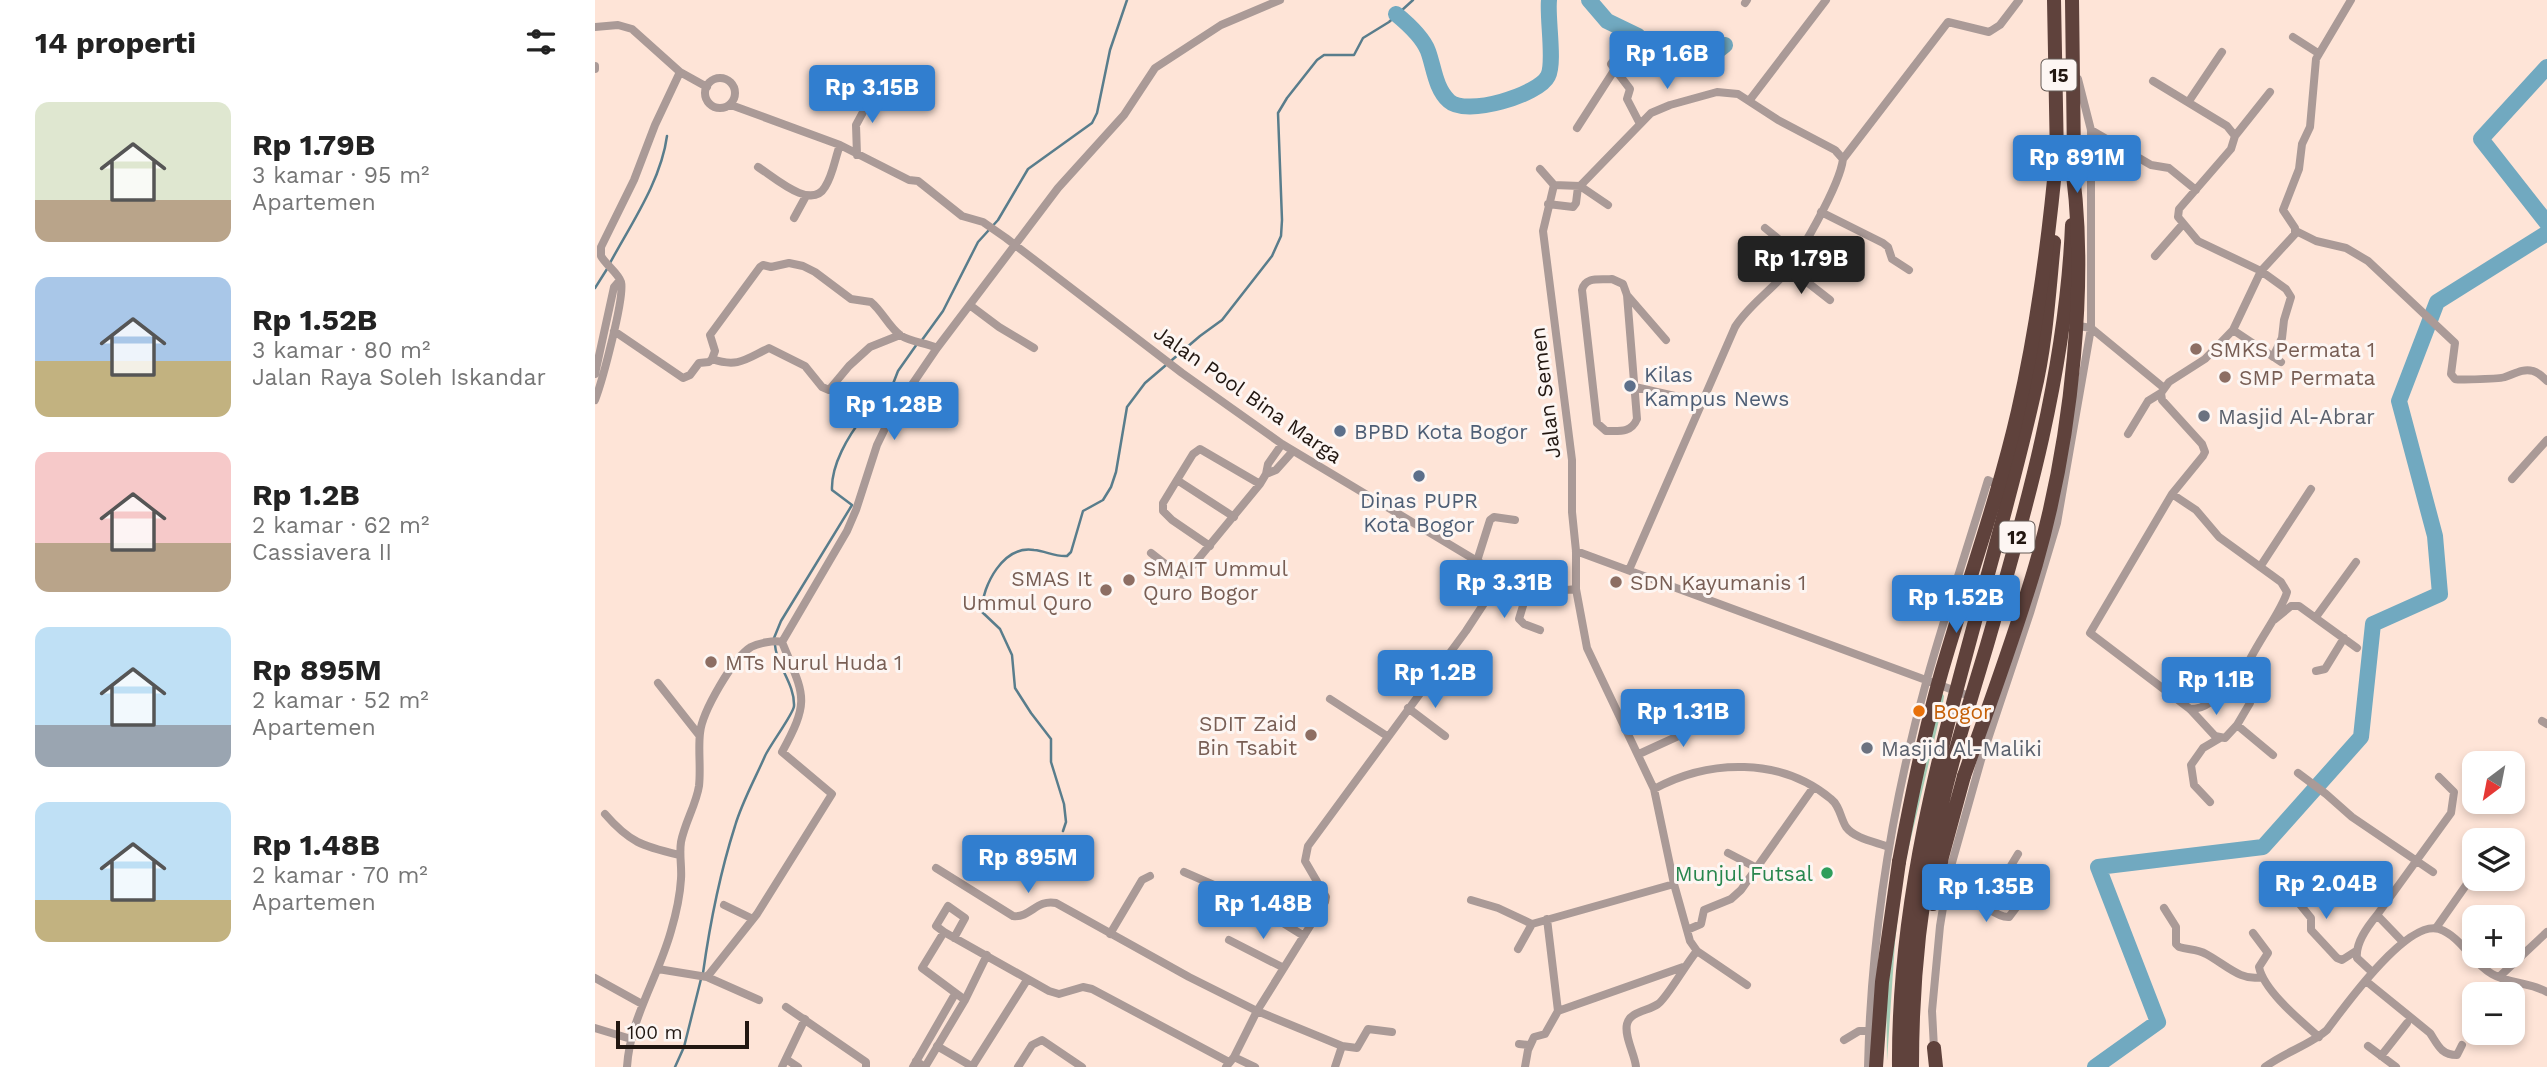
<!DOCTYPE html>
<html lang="id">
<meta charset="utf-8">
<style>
:root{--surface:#fff;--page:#f2f2f2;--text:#222;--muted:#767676;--accent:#317ecf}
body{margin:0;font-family:"Work Sans",sans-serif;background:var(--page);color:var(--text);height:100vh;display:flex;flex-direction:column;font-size:26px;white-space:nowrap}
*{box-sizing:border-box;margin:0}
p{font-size:23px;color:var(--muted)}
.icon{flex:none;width:38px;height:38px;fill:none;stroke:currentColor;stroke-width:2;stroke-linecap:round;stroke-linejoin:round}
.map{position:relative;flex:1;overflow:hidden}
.sheet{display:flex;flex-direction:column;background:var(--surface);width:595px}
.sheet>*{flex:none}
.needle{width:46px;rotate:212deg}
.fabs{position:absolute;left:1867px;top:751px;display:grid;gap:14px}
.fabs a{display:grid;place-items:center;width:63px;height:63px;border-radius:14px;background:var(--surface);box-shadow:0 4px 10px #0003;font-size:35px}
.scale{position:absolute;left:21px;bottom:18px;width:133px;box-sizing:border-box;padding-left:7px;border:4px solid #221711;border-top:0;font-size:19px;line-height:24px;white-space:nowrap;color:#221711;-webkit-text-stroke:5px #fdf6f3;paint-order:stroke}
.price{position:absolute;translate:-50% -60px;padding:0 16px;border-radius:7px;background:var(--accent);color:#fff;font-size:23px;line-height:46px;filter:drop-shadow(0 2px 4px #0008)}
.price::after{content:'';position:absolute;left:50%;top:42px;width:21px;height:16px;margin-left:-10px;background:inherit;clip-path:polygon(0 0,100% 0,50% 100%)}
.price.current{background:#222;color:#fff}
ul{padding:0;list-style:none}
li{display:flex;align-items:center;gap:21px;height:175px;padding:0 35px}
li span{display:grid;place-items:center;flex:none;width:196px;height:140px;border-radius:14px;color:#555}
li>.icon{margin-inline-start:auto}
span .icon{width:84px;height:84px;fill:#fffc;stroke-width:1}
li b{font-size:30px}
h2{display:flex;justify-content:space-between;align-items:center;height:84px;padding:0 35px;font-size:30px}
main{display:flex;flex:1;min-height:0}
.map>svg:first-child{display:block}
</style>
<main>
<section class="sheet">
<h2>14 properti<svg class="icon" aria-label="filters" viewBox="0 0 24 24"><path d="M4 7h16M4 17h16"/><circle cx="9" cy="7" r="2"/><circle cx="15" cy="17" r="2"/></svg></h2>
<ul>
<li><span style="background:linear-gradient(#dfe7d0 70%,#b9a48a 0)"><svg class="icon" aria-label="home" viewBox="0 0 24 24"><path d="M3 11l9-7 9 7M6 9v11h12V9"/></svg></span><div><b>Rp 1.79B</b><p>3 kamar · 95 m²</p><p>Apartemen</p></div></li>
<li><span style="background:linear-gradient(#a9c7e8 60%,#c2b280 0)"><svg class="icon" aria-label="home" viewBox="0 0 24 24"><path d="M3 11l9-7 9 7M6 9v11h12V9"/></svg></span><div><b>Rp 1.52B</b><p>3 kamar · 80 m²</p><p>Jalan Raya Soleh Iskandar</p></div></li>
<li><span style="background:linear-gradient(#f6c9c9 65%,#b9a48a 0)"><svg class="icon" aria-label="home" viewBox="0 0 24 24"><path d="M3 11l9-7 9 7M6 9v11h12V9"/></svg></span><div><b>Rp 1.2B</b><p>2 kamar · 62 m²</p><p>Cassiavera II</p></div></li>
<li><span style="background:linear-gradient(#bfe0f5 70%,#9aa5b1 0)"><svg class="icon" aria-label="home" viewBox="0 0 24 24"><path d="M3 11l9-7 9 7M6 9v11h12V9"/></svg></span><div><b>Rp 895M</b><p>2 kamar · 52 m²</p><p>Apartemen</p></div></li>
<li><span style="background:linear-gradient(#bfe0f5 70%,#c2b280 0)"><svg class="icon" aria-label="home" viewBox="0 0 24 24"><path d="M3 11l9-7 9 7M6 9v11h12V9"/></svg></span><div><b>Rp 1.48B</b><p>2 kamar · 70 m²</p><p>Apartemen</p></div></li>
</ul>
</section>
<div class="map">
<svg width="1952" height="1067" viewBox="0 0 1952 1067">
<rect width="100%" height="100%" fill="#fee4d7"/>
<path fill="#a4ccb5" d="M1345,690L1349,696L1348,703L1308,872L1300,942L1292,1061L1291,970L1300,895Z"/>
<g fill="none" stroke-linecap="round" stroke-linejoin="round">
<path stroke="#597d8c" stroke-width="2.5" d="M15,263C36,224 66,181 72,136
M0,288L12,269
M327,340L348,311L383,242L403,220L433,169L497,123L502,113L515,50L532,0
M275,409L296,389L303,371L322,344
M179,638L186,621L257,505L237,490C236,465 253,436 269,416
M468,831L471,822L469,804L456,762V739L436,713L420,688L417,655L405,629L386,611C388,585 408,545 439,550C451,551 460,557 472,556L476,552L488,511L508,500L516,487L521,472L532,407L550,383L605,336L627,320L677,256L686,236L687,220L683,113L692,98L722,60L729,55H759L768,38L794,22L818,0
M108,973C115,923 125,873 140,826C147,802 160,779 170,756C175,745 199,713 199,706C200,684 181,665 180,645
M80,1067L89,1047L106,979"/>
<path stroke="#71a9c0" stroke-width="16" d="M994,0L1012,21L1043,36L1061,58L1069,59L1095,51L1110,56L1120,53L1130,45
M801,14C812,23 828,38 833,51C839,67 840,88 854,101C871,117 944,95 953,76C960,63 952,18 954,0
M1952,67L1886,139L1952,223
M1500,1067L1563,1022L1503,867L1668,847L1766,737L1778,624L1845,594L1840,536L1804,401L1842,302L1952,233"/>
<path stroke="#aa9a97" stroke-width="8" d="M1150,3L1152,0
M0,27L23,25L37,29L85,72L112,87
M1698,37L1723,53
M1036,38L1016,64L1035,89L1032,99L1045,124
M0,66V69
M110 93a15 15 0 1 1 30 0a15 15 0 1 1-30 0Z
M1558,81L1632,126L1640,136L1636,149L1584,209L1583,217L1603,241L1666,271L1691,289L1696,297L1689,320L1687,338L1678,357
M1154,101L1231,0
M1594,101L1627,52
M136,105L245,145L314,180L323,181L367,216L388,222L411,238L587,373L687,444L907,576C931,585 956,593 981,589V551L977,512V460L948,231L959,185L985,186L1056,113L1075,105L1122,92L1143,94L1183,120L1240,150L1248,159
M982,128L1020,69
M1496,130L1556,165L1574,168L1601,190
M1640,136L1675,92
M262,155L261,125L279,92L276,86L262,76
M163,167C179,177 216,211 230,187C238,175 240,158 245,145
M945,169L959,185
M985,186L1013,205
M953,204L978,207L981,203L983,187
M1226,212L1288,243L1293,247L1297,259L1314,270
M199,218L211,196
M1170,228L1202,254
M1701,231L1721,241L1751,248L1773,261L1860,343L1856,374L1860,379C1864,380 1906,379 1910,377C1919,374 1928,368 1938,371C1943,372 1948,377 1952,381
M1560,256L1588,224
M1194,268L1235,300
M1017,279L1028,284L1032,295L1042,419C1036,433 1025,431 1011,431L1002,423L987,290C990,276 1005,280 1017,279Z
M1032,295L1071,340
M376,306L404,327L439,348
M1478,325L1496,328L1569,388
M1638,330L1686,362
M19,331L88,378L95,375L104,363L114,362L117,359C143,368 151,359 174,348L210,366L227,387L234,390L254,366L275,347L305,335
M117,359L120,351L115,335L165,267L168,265L176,267L194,263L208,266L220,272L256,299L276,302C287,311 294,327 305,335C317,343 330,342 342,348
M0,374L19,287L25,280
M1040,387L1106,402
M0,400C7,382 30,297 26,282C23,273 11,265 6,256V247L39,180L60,125L85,72
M1533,434L1553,401L1566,393
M671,474L681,470L698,451
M1917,479L1952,440
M582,480L598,454L605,449L665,484
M1577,494L1601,510L1624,537L1686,582L1692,592C1686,616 1642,666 1647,689C1649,694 1653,698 1655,703L1642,725L1630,738L1620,736L1595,709L1495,633L1577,494L1608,456L1610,452L1607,444L1567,400L1566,393L1574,382L1610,359L1638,330L1666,271L1700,234V228L1688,210L1704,169L1707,144L1715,127L1721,59L1756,0
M615,546L577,520L568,511V503L582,480L639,517
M981,551L1377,697
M556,553L583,574L590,575L665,484L671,474L673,464L687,444
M882,561L895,520L899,517L920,520
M1665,567L1716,489
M1034,570L1140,327C1152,308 1169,296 1185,279C1203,259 1245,185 1248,159L1353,22L1394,32L1405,25L1424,0
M934,586L924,619L929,624L945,630
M981,589L992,648L1059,789L1079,884L1095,941L1102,951L1152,985
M1721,617L1761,562
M1679,620L1696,606H1704L1762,648
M187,642L252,531L261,510L282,445L297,414L342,348L463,188L529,115L560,68L626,25L685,0
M1721,671L1730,669L1749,638
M63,683L104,735
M735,699L792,736
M813,708L850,736
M1595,709C1611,709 1619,700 1628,688
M1947,721L1952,724
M1642,725L1678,755
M1044,754L1103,727L1105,721
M1703,773L1731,794L1757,817L1838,872
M1059,789C1114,759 1186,757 1236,799C1245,806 1245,817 1251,827C1260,839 1281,842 1294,847
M1615,802L1599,785L1596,765L1608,748L1625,738
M10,814C35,843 48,846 84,855
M1133,853L1160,867
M341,868L418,916C436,918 441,899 461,903L594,977L662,1011L747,1046L740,1067
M589,872L674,909L685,921L709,936
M1353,877C1367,887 1398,918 1414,917L1426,901
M876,900L903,908L937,924L1079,884
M1703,902L1716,918V930L1742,958L1747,960L1761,951
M129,905L158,919
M1391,907L1423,854
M1569,908L1581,927V944L1584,947C1594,950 1602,949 1611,954C1630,964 1646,982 1667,977
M952,919L963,1011
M1841,928L1874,881
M1092,930L1106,924L1109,910L1136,899L1146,890L1218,788
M349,932L327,968L370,1000
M1658,933L1673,953L1664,967C1669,991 1706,1021 1724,1037
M515,934L547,880L555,876
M359,938L370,918L353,906L341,926L349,932L454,991L464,994L488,987L497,989L634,1062
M634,940L689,968
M1808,942L1782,915L1856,813L1859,792L1844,777
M923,949L937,924
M63,969L112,977L164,1000
M1777,972L1762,958C1760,943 1773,926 1782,915
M112,977L162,914L237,794L187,752C216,699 209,696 187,642
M1904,977L1952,932
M0,978L47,1004
M1771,981L1835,1033C1843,1045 1846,1055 1862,1055L1867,1045
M191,1007L271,1062V1067
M0,1028L36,1039
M1249,1040L1264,1031H1274
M924,1044L934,1045
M342,1046L378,1067
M747,1046L762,1048L773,1029L797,1032
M1773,1046L1801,1067
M1339,1048L1337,1011L1345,926L1353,877L1386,760L1435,613L1462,523L1496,328V130L1483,79
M1786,1056L1812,1023
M639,1057L660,1067
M191,1059L203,1067
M321,1061L330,1067L370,1000L392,955
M32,1067C35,1018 63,978 76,931C81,914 85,896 86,879C87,866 84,855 86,842C90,822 101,805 104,786C106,768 103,750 105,733C107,712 138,658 156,647C164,643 179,640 187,642
M187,1067L210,1019
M318,1067L360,994
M377,1067L432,980
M423,1067L437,1045L447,1040L487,1067
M631,1067L639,1057L662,1011L730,902L731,897L710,861L713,846L871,631L907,576
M930,1067L933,1050L939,1037L950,1034L963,1011L1088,967
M1041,1067C1040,1055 1029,1036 1032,1024C1035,1011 1054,1011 1063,1004C1072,998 1092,962 1102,951
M1273,1067C1276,937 1297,804 1332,679C1351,612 1373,546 1393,480L1406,487
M1670,1067C1690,1052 1715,1045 1732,1030C1749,1007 1812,919 1844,929C1867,937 1876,962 1897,974C1914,984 1935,982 1952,992"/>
<path stroke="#5f423c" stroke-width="14" d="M1459,0L1462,159
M1477,0L1479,160
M1338,904L1347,857L1369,776
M1339,1048L1341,1067
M1281,1067L1287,982L1304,862
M1304,1067C1302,833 1389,619 1439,394C1451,345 1454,292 1459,242
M1317,1067C1317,997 1323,924 1336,856C1349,784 1371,715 1392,645C1432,507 1471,370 1477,225"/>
<path stroke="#5f423c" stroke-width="14" d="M1369,776C1394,706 1420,636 1441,564C1476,442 1496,273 1474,148
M1304,862C1316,798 1329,733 1347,670C1372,584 1403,498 1423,411C1443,324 1454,238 1462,149"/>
</g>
<g fill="#8d6e63" stroke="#fdf6f3" stroke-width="2.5">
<circle cx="1601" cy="349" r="7"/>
<circle cx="1630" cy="377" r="7"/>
<circle cx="534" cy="580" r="7"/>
<circle cx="1021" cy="582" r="7"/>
<circle cx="511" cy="590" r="7"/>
<circle cx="116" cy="662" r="7"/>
<circle cx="716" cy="735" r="7"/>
</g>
<g fill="#5c6f8a" stroke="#fdf6f3" stroke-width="2.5">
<circle cx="1035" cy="386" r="7"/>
<circle cx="745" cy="431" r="7"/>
<circle cx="824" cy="476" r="7"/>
</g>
<g fill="#6b7280" stroke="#fdf6f3" stroke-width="2.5">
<circle cx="1609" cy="416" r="7"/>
<circle cx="1272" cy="748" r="7"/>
</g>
<circle fill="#e8710a" stroke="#fdf6f3" stroke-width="2.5" cx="1324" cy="711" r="7"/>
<circle fill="#2e9e5b" stroke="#fdf6f3" stroke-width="2.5" cx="1232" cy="873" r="7"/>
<g text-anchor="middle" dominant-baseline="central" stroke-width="6" stroke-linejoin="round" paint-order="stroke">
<g fill="#fdf6f3" stroke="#645a55" stroke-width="2">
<rect x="1446.5" y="59.5" width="35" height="31" rx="5"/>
<rect x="1404.5" y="521.5" width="35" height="31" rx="5"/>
</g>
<g font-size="19" font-weight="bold" fill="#221711">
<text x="1464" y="75">15</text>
<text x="1422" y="537">12</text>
</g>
<g font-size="21" fill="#785e54" stroke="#fdf6f3" text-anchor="start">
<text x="1615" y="349">SMKS Permata 1</text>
<text x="1644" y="377">SMP Permata</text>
<text x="548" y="568">SMAIT Ummul<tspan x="548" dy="24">Quro Bogor</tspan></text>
<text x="497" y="578" text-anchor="end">SMAS It<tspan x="497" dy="24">Ummul Quro</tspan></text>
<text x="1035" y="582">SDN Kayumanis 1</text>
<text x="130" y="662">MTs Nurul Huda 1</text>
<text x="702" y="723" text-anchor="end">SDIT Zaid<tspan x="702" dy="24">Bin Tsabit</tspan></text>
</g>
<g font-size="21" fill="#4e5e75" stroke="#fdf6f3" text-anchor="start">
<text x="1049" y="374">Kilas<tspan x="1049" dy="24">Kampus News</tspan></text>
<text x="759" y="431">BPBD Kota Bogor</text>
<text x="824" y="500" text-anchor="middle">Dinas PUPR<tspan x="824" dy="24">Kota Bogor</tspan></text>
</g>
<g font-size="21" fill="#221711" stroke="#fdf6f3">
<text transform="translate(950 393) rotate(-97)">Jalan Semen</text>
<text transform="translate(653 394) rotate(35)">Jalan Pool Bina Marga</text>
</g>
<g font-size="21" fill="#5b616d" stroke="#fdf6f3" text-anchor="start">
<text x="1623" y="416">Masjid Al-Abrar</text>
<text x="1286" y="748">Masjid Al-Maliki</text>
</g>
<g font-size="21" fill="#c56008" stroke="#fdf6f3" text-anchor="start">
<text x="1338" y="711">Bogor</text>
</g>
<g font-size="21" fill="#27864d" stroke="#fdf6f3" text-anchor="end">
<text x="1218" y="873">Munjul Futsal</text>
</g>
</g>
</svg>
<div class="fabs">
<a><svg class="needle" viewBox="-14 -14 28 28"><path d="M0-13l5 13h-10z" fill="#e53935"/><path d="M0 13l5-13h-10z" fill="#767676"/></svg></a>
<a><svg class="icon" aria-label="layers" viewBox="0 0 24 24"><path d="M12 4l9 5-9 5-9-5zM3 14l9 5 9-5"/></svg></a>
<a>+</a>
<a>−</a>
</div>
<div class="scale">100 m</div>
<b class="price" style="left:1072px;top:91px">Rp 1.6B</b>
<b class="price" style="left:277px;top:125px">Rp 3.15B</b>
<b class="price" style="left:1482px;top:195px">Rp 891M</b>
<b class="price current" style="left:1206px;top:296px">Rp 1.79B</b>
<b class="price" style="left:299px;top:442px">Rp 1.28B</b>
<b class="price" style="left:909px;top:620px">Rp 3.31B</b>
<b class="price" style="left:1361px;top:635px">Rp 1.52B</b>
<b class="price" style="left:840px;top:710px">Rp 1.2B</b>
<b class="price" style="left:1621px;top:717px">Rp 1.1B</b>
<b class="price" style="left:1088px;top:749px">Rp 1.31B</b>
<b class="price" style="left:433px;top:895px">Rp 895M</b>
<b class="price" style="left:1731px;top:921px">Rp 2.04B</b>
<b class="price" style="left:1391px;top:924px">Rp 1.35B</b>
<b class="price" style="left:668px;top:941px">Rp 1.48B</b>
</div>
</main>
